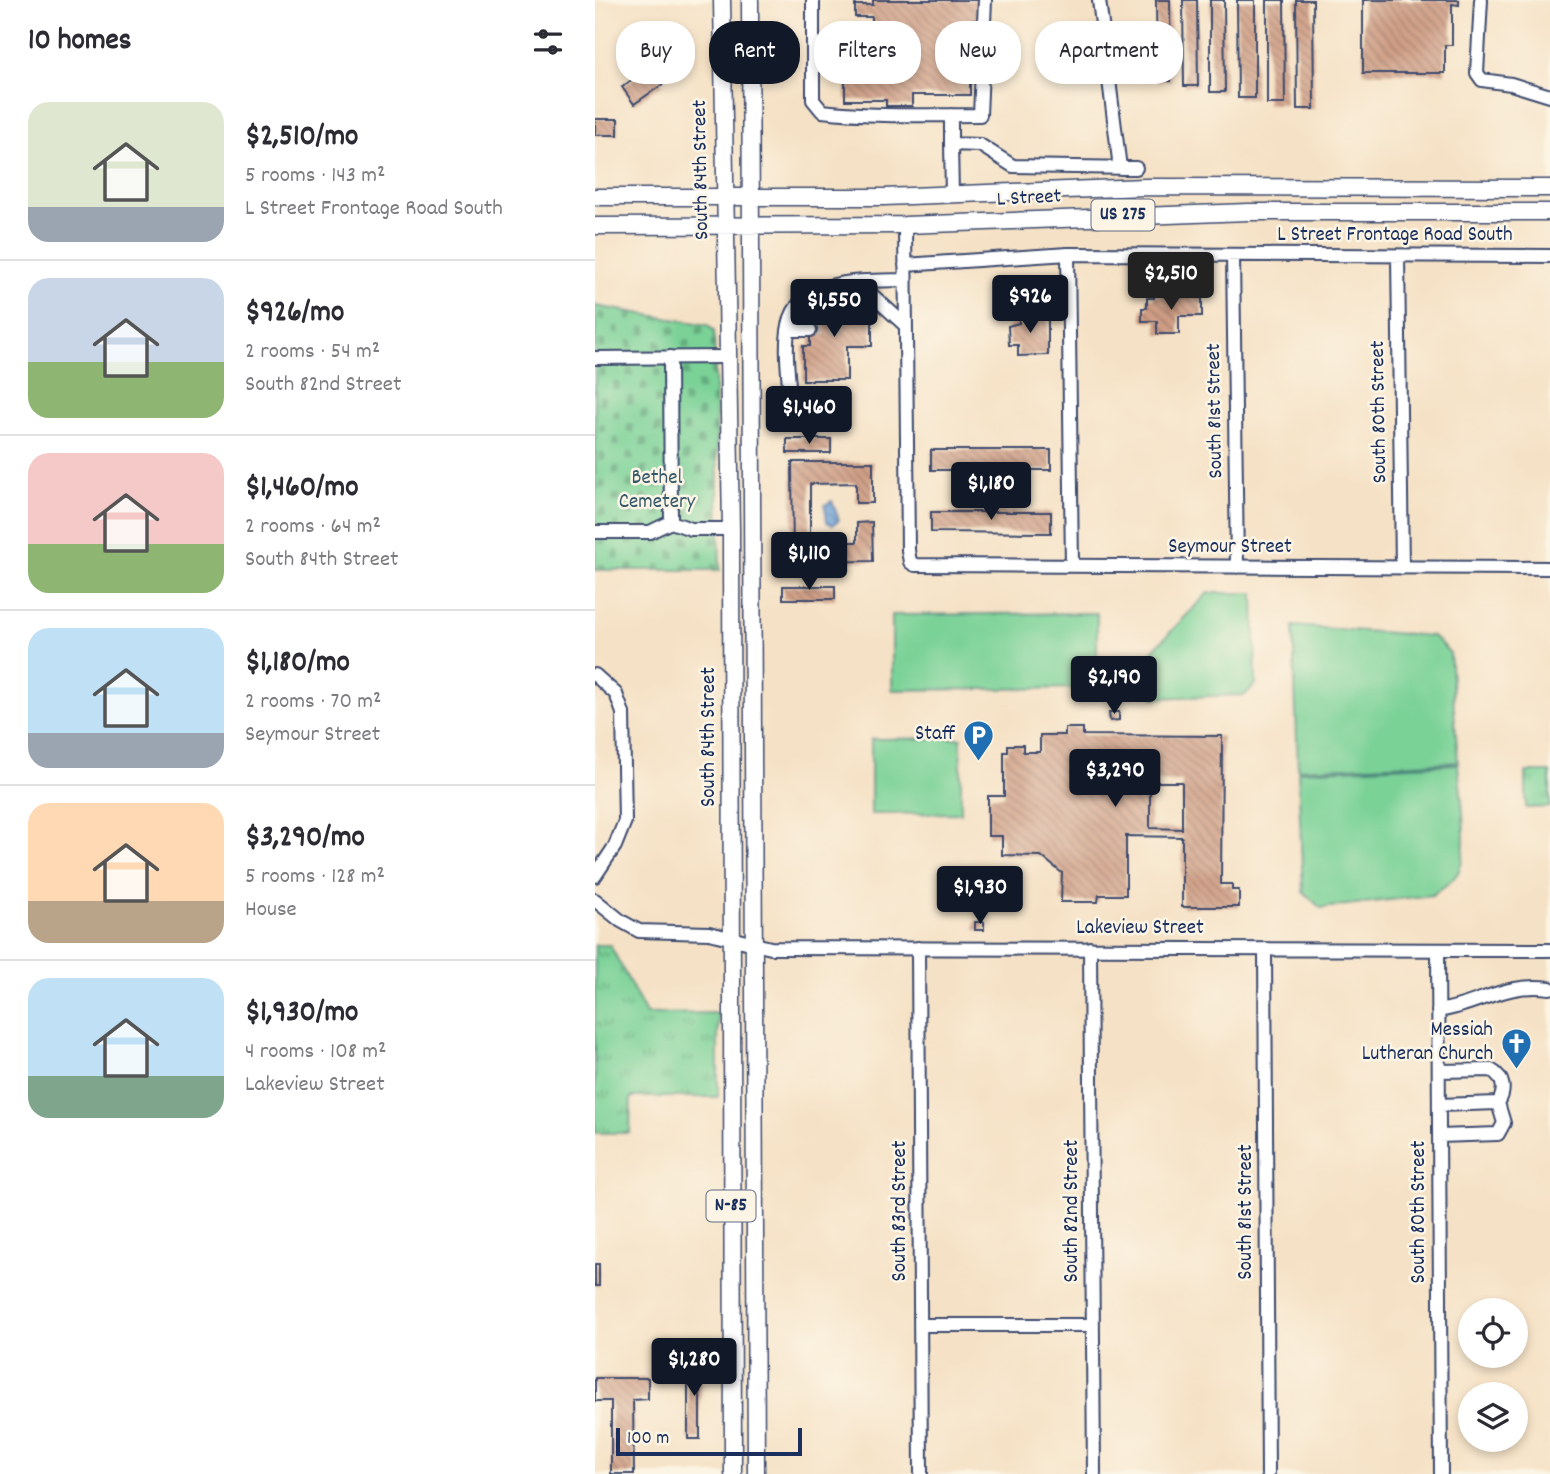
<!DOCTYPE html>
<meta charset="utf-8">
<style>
:root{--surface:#fff;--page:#f7f7f7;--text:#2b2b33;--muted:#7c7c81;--line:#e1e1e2;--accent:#111827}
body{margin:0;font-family:Dekko,sans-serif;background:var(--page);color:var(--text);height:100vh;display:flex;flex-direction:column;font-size:26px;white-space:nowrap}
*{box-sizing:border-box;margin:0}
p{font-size:23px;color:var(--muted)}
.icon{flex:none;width:38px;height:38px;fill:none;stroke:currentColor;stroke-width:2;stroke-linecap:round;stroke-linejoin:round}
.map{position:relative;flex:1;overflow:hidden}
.panel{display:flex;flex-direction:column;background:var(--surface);width:595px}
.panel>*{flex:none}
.guide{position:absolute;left:21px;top:21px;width:665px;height:63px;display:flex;gap:14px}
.buttons{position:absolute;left:863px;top:1298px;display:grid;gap:14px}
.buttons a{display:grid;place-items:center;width:70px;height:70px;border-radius:50%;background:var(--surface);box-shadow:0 4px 10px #0003;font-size:35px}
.scale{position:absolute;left:21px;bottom:18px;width:186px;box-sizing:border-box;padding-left:7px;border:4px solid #1b2f5e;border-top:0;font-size:19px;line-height:24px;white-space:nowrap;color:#1b2f5e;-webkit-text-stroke:5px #fcf5e5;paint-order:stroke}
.price{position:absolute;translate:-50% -60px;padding:0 16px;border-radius:7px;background:var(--accent);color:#fff;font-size:23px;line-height:46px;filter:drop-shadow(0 2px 4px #0008)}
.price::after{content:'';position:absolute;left:50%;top:42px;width:21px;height:16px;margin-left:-10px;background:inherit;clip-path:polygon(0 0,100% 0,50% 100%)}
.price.selected{background:#222;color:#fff}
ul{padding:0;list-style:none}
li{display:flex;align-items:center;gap:21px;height:175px;padding:0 28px}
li+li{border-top:2px solid var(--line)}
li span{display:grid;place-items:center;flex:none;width:196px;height:140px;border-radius:21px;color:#555}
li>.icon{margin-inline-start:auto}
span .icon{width:84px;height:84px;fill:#fffc;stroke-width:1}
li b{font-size:30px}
h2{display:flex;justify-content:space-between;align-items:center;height:84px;padding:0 28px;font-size:30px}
.chip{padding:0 24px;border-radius:28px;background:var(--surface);box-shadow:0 4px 10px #0003;font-size:24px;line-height:63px}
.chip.selected{background:var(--accent);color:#fff}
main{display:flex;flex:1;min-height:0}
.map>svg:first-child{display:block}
</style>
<main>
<section class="panel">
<h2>10 homes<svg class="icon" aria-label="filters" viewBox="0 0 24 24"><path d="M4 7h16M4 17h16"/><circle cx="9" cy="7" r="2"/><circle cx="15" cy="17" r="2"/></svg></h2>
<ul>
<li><span style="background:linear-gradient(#dfe7d0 75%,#9aa5b1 0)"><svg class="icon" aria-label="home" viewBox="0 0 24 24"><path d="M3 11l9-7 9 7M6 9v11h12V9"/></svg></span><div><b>$2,510/mo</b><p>5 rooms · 143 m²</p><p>L Street Frontage Road South</p></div></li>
<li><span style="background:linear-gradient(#c9d6e8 60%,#8fb573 0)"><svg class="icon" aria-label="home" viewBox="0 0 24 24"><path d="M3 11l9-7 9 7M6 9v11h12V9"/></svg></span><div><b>$926/mo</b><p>2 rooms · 54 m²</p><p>South 82nd Street</p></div></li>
<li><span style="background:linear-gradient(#f6c9c9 65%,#8fb573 0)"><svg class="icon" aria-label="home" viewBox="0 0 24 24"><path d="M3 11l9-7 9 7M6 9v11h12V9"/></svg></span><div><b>$1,460/mo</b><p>2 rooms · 64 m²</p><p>South 84th Street</p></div></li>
<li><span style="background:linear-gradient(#bfe0f5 75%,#9aa5b1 0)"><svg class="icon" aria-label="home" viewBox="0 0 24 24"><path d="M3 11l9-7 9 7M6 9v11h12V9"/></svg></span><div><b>$1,180/mo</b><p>2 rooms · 70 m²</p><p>Seymour Street</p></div></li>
<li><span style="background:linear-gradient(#ffd9b3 70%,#b9a48a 0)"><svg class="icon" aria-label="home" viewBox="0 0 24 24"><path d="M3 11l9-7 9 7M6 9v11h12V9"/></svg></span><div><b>$3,290/mo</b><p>5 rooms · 128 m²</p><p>House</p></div></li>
<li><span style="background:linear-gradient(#bfe0f5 70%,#7fa58c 0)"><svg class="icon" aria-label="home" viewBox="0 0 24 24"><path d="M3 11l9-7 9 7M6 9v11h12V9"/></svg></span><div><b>$1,930/mo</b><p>4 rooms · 108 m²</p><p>Lakeview Street</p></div></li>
</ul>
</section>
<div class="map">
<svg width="955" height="1474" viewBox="0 0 955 1474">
<defs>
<pattern id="cemetery-stones" width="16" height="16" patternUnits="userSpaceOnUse" patternTransform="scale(1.75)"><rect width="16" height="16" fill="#7ad297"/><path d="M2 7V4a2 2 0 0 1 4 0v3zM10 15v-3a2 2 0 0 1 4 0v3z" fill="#63ab7e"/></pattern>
<pattern id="park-tufts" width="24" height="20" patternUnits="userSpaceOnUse" patternTransform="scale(1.75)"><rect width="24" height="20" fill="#7ad297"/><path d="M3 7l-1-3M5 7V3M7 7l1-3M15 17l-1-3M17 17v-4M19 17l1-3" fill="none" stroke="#63ab7e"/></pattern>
<pattern id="water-waves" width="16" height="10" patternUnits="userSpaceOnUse" patternTransform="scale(1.75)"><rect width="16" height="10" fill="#6a9fd6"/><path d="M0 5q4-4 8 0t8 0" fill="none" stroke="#5682b1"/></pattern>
<pattern id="building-back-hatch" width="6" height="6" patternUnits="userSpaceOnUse" patternTransform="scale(1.75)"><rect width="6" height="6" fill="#cf9d84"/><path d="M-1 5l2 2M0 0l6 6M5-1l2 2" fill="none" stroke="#a7806f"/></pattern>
</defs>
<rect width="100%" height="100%" fill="#fcf5e5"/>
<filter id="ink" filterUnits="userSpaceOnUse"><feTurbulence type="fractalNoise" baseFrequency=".0143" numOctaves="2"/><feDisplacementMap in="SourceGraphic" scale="14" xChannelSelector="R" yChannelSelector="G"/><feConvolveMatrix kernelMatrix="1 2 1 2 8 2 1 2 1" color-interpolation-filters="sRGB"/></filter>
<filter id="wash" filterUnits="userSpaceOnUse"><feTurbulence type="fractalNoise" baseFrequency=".00686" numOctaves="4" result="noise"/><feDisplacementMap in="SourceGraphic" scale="28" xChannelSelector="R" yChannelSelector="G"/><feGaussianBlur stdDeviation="1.57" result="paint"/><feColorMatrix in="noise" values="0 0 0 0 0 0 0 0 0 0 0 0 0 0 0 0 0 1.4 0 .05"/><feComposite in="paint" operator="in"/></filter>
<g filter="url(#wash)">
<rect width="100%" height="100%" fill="#f5e1c5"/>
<path fill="#7ad297" stroke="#4a807a" stroke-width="2" d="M613,593H659L661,684L650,695L559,698L557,651Z
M502,613V688L297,690V615Z
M698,626L838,636L855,653L863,762L703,769Z
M366,738V813L276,814V739Z
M863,764C865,790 876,853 862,874C856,883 845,889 837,895L726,908L708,892L703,771Z"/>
<path fill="url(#cemetery-stones)" stroke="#4a807a" stroke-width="2" d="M0,306L113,325L119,331L125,570H0Z"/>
<path fill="url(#park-tufts)" stroke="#4a807a" stroke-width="2" d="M931,772H955V807L931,808Z
M0,945H15L51,1014L123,1013V1097H36L35,1133H0Z"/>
<path fill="url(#water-waves)" stroke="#42679a" stroke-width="2" d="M368,484L386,486L389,490L387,496H365L363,490Z
M237,501L244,520L238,525L232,522L230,505Z"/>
<g id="blocks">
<path fill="url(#building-back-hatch)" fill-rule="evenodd" d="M278,0H384V20H376V69H384V83H375V95H317V106H291V100H250V39H266V33H277V17H260V5H278Z
M561,0H575L576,81H562Z
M588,0H602L603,86H589Z
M615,0H629L630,92H615Z
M642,0H660V98H643Z
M672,0H689L690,104H672Z
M701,0H718L719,109H702Z
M768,0H864V5L857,4V45H850V73H768Z
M56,66L68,84L39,104L27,87Z
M0,119H23V135H0Z
M559,295L607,298V316H584V334H562V321H547V308H552V298H559Z
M220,299H239L242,308H254L257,304L260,308L264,305L277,308V346H252V380H208V346H215V308Z
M424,315H453V355L423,356V345H414L413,326L424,323Z
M192,439H236V453H192Z
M336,450H456V470H336Z
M197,462H278V503H261V483L215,484V542H262V523L277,522L278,561L198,562Z
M336,512H456V533L336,532Z
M188,586H240V599H188Z
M514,712H524V720L515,721Z
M470,728H488V735L627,736L626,884H637V890H644V907H587V837L531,836V895H504L503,902H466L467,873L446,856L407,855V836H393V796H409V752H413V745H428V752H445V735H470ZM555,782H587V829L555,828Z
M380,922H389V930H380Z
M0,1264H4V1286H0Z
M93,1357H105V1439H93Z
M0,1378H53V1399L38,1400L39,1474H16V1401H0Z"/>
</g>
</g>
<g filter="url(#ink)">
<use href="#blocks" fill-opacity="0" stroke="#3c4a6d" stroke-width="2"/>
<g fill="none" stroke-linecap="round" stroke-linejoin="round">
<path stroke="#c9bdb0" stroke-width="12" stroke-dasharray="12 6" stroke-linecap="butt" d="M215,330L241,329L265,306"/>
<defs>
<path id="minor" d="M218,0V100L227,111C280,117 332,115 385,115L390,0
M504,0L525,168
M886,0L882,73L887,80L916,84L955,96
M356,115V144
M357,194L356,144L385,145L418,166L541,168
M310,225L313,550L315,562L320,565L955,568
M473,254L477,566
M638,255L642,567
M803,256L807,568
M310,265L473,254L955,256
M215,296L277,295L310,325
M193,330H215
M0,358L132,357
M195,401C194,376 189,350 194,325C204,276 272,281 310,280
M76,522L96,529H136
M0,532H55L76,522L75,357
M0,675L21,694L28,713L30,821L20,846L0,876
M0,900L26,921L44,931L114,933L176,948L955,950
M323,948L326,1474
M495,948L499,1474
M670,949L673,1474
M843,950L846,1474
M843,1011C884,1005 909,982 955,988
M844,1071L896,1070C909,1077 911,1091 903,1103L844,1105
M844,1136L903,1134L909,1123L903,1103
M326,1325H498"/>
<path id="major" d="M127,0L136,529L138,1474
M155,0L161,1474
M0,197H289L550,187L955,188
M0,226L310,225L653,212H955"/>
</defs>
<use href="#minor" stroke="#3c4a6d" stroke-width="16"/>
<use href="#major" stroke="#3c4a6d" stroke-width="19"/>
<use href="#minor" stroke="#fff" stroke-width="12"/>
<use href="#major" stroke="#fff" stroke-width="16"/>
</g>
</g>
<defs>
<symbol id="parking-pin" viewBox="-11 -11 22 30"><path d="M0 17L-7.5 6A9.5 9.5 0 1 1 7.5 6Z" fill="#1f6fb2" stroke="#fcf5e5"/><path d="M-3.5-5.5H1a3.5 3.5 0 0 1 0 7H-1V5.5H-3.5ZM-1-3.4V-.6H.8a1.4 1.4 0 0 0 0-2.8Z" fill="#fff"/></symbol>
<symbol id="church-pin" viewBox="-11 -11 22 30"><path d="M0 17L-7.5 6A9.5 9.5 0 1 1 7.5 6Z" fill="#1f6fb2" stroke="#fcf5e5"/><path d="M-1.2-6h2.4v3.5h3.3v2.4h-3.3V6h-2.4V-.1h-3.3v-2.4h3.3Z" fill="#fff"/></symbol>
</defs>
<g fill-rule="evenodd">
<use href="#parking-pin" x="366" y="718" width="35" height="47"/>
<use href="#church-pin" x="904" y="1026" width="35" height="47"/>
</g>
<g text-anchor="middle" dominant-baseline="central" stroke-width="5" stroke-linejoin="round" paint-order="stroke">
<g fill="#fcf5e5" stroke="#5e6a86" stroke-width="2">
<rect x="496.5" y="199.5" width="63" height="31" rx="5"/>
<rect x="111.5" y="1190.5" width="49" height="31" rx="5"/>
</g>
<g font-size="19" font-weight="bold" fill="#1b2f5e">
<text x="528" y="215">US 275</text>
<text x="136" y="1206">N-85</text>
</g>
<g font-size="21" fill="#1b2f5e" stroke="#fcf5e5">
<text transform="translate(107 170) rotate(-91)">South 84th Street</text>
<text transform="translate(434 199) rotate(-3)">L Street</text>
<text x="800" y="236">L Street Frontage Road South</text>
<text transform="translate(621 411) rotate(-91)">South 81st Street</text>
<text transform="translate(785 412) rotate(-91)">South 80th Street</text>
<text x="635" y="548">Seymour Street</text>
<text transform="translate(115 737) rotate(-90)">South 84th Street</text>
<text x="545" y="929">Lakeview Street</text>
<text transform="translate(306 1211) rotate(-90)">South 83rd Street</text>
<text transform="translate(478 1211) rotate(-90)">South 82nd Street</text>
<text transform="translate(652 1212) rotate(-90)">South 81st Street</text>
<text transform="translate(825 1212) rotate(-90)">South 80th Street</text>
</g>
<g font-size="21" fill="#33586c" stroke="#fcf5e5">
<text x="62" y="479">Bethel<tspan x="62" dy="24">Cemetery</tspan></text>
</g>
<g font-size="21" fill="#1b2f5e" stroke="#fcf5e5" text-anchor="end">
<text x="361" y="735">Staff</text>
<text x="898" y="1031">Messiah<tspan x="898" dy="24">Lutheran Church</tspan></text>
</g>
</g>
</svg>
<div class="buttons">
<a><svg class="icon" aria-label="locate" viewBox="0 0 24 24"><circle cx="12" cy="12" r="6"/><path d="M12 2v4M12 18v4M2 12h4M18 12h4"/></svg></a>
<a><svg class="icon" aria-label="layers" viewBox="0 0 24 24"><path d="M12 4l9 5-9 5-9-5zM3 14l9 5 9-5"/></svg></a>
</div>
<div class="scale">100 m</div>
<b class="price selected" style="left:576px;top:312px">$2,510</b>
<b class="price" style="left:435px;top:335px">$926</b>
<b class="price" style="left:239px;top:339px">$1,550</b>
<b class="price" style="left:214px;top:446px">$1,460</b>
<b class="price" style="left:396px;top:522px">$1,180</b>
<b class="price" style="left:214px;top:592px">$1,110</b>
<b class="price" style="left:519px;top:716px">$2,190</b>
<b class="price" style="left:520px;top:809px">$3,290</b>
<b class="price" style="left:385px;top:926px">$1,930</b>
<b class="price" style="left:99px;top:1398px">$1,280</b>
<div class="guide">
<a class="chip">Buy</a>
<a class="chip selected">Rent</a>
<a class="chip">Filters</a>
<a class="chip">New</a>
<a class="chip">Apartment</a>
</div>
</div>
</main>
